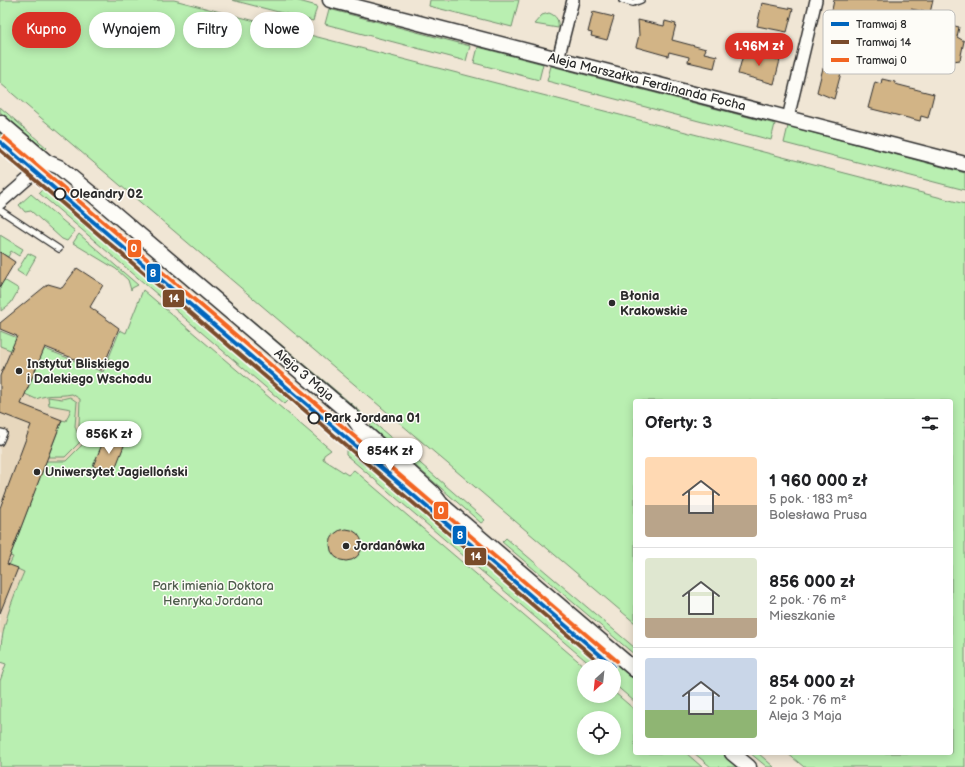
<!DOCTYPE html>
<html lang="pl">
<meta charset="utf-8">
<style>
:root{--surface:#fff;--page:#f2f2f2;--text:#202124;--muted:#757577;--line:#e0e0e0;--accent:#d93025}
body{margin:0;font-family:"Balsamiq Sans",sans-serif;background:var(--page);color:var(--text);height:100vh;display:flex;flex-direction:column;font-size:15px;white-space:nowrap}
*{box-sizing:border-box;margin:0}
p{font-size:13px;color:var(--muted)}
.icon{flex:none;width:22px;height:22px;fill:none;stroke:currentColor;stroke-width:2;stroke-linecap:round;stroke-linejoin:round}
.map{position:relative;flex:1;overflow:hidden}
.details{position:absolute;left:633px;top:399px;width:320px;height:356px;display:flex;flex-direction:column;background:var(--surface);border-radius:4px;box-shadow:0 2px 10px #0003}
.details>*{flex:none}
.guide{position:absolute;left:12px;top:12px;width:380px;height:36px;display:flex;gap:8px}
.needle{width:26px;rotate:207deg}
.buttons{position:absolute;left:577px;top:659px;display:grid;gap:8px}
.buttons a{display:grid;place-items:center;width:44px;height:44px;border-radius:50%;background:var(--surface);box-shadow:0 2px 10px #0003;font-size:20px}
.price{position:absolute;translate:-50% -34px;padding:0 9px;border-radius:14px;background:#fff;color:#222;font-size:13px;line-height:26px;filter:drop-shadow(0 1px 2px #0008)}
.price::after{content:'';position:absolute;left:50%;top:24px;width:12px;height:9px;margin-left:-6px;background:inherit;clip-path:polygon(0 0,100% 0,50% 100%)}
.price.on{background:var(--accent);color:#fff}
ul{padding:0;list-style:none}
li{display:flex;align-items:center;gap:12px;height:100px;padding:0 12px}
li+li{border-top:1px solid var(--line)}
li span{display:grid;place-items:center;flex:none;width:112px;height:80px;border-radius:4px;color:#555}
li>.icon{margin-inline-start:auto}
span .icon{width:48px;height:48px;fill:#fffc;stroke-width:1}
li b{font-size:17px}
h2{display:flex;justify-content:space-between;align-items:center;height:48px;padding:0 12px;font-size:17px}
.pill{padding:0 14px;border-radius:18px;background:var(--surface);box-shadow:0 2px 10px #0003;font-size:14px;line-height:36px}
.pill.on{background:var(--accent);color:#fff}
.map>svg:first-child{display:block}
</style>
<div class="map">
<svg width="965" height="767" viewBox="0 0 965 767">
<rect width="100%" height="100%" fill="#f0e6d5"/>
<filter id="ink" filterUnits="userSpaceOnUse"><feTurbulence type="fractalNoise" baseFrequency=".025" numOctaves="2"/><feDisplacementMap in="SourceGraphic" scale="8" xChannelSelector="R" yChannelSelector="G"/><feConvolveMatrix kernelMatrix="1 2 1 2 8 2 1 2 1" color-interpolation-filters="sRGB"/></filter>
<g filter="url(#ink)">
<path fill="#e7d7bd" d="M0,345L105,387L10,637L0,633Z"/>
<path fill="#b9efb1" stroke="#728d6e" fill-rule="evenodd" d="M0,0H174L965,204V767H804L787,753H951V401H635V623L0,83Z
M232,0H295L317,6L313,21Z
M430,0H519L512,27L429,6Z
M329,9L470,46L466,61L325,24Z
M549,13C557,16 559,21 558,28L534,24L542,15Z
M478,47L543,64L539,80L474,63Z
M551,66L775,124L771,140L547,81Z
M0,107L47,148L45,150L0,112Z
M788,126L965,173V190L784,143Z
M0,131L22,150L23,158L17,167L0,153Z
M74,170L361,412L358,416L71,173Z
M50,181L101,225L105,221L346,427L336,439L289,400L285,404L39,193Z
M31,194L75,231L67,241L62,239L31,211L25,212L19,205Z
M79,234L138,285L132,288L131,290L128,280L116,269L73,243Z
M0,235L23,249L19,256L11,251L8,257L0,252Z
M28,253L36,257L25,276L17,271Z
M4,280L19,289L11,303L1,311L0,285Z
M143,290L331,450L324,455L323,459L348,475L354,470L584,666V696H614V692L635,710V753H686L702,767H0V681L6,664L0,662C0,630 12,600 24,572L9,565L13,557L10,556L46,461H66L84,443L79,425L80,399L72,394C57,397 51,393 36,399L25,394L39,361L0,346V331L103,372L120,330L126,333ZM584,718H614V748H584Z
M48,397L62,399L70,397L77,402L75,426L80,442L65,457H48L62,420L66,421L71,409L49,405Z
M373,422L485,520L481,523L370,426Z
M354,441L402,483L406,479L635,675V702L614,684V666H592L346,455V451Z
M506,538L635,648V655L502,542Z
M694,753H727L743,767H711Z
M750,753H758L774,767H767Z"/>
<path fill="#d2b486" stroke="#2b2b2b" d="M834,0H933L930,13L911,9L910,18L881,12L879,25L865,22L859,51L825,44Z
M762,3L793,9L787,32L757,26Z
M593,12L614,17L607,40L591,36L592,33L588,32Z
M638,20L664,26L665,21L676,24L672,40L706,49L704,53L717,56L714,68L688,62L689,57L669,52L668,56L636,47L639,35Z
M930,20L959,27L957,37L964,41L960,60L953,61L941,58L943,49L925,46Z
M744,51L780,60L774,84L738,74Z
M823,68L841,73L834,99L817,92Z
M882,79L895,82V84L934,94L928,118L921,116L920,121L868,108L875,82L881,84Z
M0,252L15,262L0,287Z
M77,268L103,285L90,307L119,328L102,370L45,347L21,404L62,420L7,564L18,568L0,613V508L31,425L0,413V376L17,336L0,329V323L48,284L62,288Z
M106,435L125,443L113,474L93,466Z
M330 545a16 16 0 1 1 32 0a16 16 0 1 1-32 0Z"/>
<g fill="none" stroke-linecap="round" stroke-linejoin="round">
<defs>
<path id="service" d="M622,0L633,3L641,0
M0,210L59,249
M0,432L4,433L0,442"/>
<path id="minor" d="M558,59L573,0
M788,118L816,0
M0,203L47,162"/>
<path id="tertiary" d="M330,0L965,164
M0,122L47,162L59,167L93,195L352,416L361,429L432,492L442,505L635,670
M732,753L749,767"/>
</defs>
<use href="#service" stroke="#2b2b2b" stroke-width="8"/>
<use href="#minor" stroke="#2b2b2b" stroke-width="14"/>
<use href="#tertiary" stroke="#2b2b2b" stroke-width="17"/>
<use href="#service" stroke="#fdfcf7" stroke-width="5.5"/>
<use href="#minor" stroke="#fdfcf7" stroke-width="11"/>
<use href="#tertiary" stroke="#fdfcf7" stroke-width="14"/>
<defs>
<path id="tram-1" d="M0,142L613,666"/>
<path id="tram-2" d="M0,150L604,666"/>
<path id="tram-3" d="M4,137L617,661"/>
</defs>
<use href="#tram-1" stroke="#fdfcf7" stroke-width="7"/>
<use href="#tram-2" stroke="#fdfcf7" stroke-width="7"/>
<use href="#tram-3" stroke="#fdfcf7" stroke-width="7"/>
<use href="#tram-1" stroke="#0065bd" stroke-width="4"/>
<use href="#tram-2" stroke="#7a4b2a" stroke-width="4"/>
<use href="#tram-3" stroke="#f26522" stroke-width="4"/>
</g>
</g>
<g fill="#fdfcf7" stroke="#2b2b2b" stroke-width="2">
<circle cx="60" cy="194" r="5.5"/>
<circle cx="314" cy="418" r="5.5"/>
</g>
<g fill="#2b2b2b" stroke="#fdfcf7" stroke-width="1.5">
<circle cx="612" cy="303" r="4"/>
<circle cx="19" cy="371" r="4"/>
<circle cx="37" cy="472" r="4"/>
<circle cx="346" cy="546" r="4"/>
</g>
<g text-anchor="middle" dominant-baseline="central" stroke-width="3" stroke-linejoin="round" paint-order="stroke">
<g font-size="13" fill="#2b2b2b" stroke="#fdfcf7">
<text transform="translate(647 82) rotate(14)">Aleja Marszałka Ferdinanda Focha</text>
<text transform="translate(304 375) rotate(40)">Aleja 3 Maja</text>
</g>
<g font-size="13" font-weight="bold" fill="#2b2b2b" stroke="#fdfcf7" text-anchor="start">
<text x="70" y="194">Oleandry 02</text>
<text x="324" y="418">Park Jordana 01</text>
</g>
<g font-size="13" font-weight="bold" fill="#2b2b2b" stroke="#fdfcf7" text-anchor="start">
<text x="620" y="296">Błonia<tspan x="620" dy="15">Krakowskie</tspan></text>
<text x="27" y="364">Instytut Bliskiego<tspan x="27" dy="15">i Dalekiego Wschodu</tspan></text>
<text x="45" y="472">Uniwersytet Jagielloński</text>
<text x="354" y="546">Jordanówka</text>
</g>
<g font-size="13" fill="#4e5c4c" stroke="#fdfcf7">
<text x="213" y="586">Park imienia Doktora<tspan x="213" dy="15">Henryka Jordana</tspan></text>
</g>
</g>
<rect x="823" y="10" width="132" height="64" rx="6" fill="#fdfcf7" stroke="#bebdba" stroke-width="1"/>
<rect x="831" y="22" width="18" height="4" fill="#0065bd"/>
<rect x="831" y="40" width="18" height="4" fill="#7a4b2a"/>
<rect x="831" y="58" width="18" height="4" fill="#f26522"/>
<g font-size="11" fill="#2b2b2b">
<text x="856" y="28">Tramwaj 8</text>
<text x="856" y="46">Tramwaj 14</text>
<text x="856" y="64">Tramwaj 0</text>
</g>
<g stroke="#fdfcf7" stroke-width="1.5">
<rect x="127" y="239" width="15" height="19" rx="4" fill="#f26522"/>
<rect x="146" y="263" width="15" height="20" rx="4" fill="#0065bd"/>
<rect x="162" y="289" width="23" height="19" rx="4" fill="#7a4b2a"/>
<rect x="433" y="501" width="16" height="19" rx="4" fill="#f26522"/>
<rect x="452" y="525" width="15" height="20" rx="4" fill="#0065bd"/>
<rect x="464" y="547" width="23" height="19" rx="4" fill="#7a4b2a"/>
</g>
<g font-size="11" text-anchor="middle" font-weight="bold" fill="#fff">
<text x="134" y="252">0</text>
<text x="153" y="277">8</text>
<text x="174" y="302">14</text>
<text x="441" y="514">0</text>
<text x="460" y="539">8</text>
<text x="476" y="560">14</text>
</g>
</svg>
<div class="buttons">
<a><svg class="needle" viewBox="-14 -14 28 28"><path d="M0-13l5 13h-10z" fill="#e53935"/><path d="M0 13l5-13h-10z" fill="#757577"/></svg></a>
<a><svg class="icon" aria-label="locate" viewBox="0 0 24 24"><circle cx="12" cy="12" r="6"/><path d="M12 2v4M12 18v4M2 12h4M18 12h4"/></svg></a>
</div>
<b class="price on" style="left:759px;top:67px">1.96M zł</b>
<b class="price" style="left:109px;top:455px">856K zł</b>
<b class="price" style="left:390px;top:472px">854K zł</b>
<div class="guide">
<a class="pill on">Kupno</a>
<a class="pill">Wynajem</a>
<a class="pill">Filtry</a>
<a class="pill">Nowe</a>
</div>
<section class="details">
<h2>Oferty: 3<svg class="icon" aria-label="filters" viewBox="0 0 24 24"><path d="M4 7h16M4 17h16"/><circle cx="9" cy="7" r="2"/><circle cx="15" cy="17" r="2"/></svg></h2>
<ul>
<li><span style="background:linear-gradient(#ffd9b3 60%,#b9a48a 0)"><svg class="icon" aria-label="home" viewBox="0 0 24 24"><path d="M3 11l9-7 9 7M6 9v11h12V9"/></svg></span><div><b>1 960 000 zł</b><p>5 pok. · 183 m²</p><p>Bolesława Prusa</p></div></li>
<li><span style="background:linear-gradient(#dfe7d0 75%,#b9a48a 0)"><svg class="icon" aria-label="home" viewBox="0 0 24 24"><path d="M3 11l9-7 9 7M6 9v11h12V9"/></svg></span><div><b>856 000 zł</b><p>2 pok. · 76 m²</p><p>Mieszkanie</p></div></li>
<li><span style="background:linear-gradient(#c9d6e8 65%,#8fb573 0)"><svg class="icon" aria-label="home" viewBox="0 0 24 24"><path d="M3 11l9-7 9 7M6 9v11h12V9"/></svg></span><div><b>854 000 zł</b><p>2 pok. · 76 m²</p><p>Aleja 3 Maja</p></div></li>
</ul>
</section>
</div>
